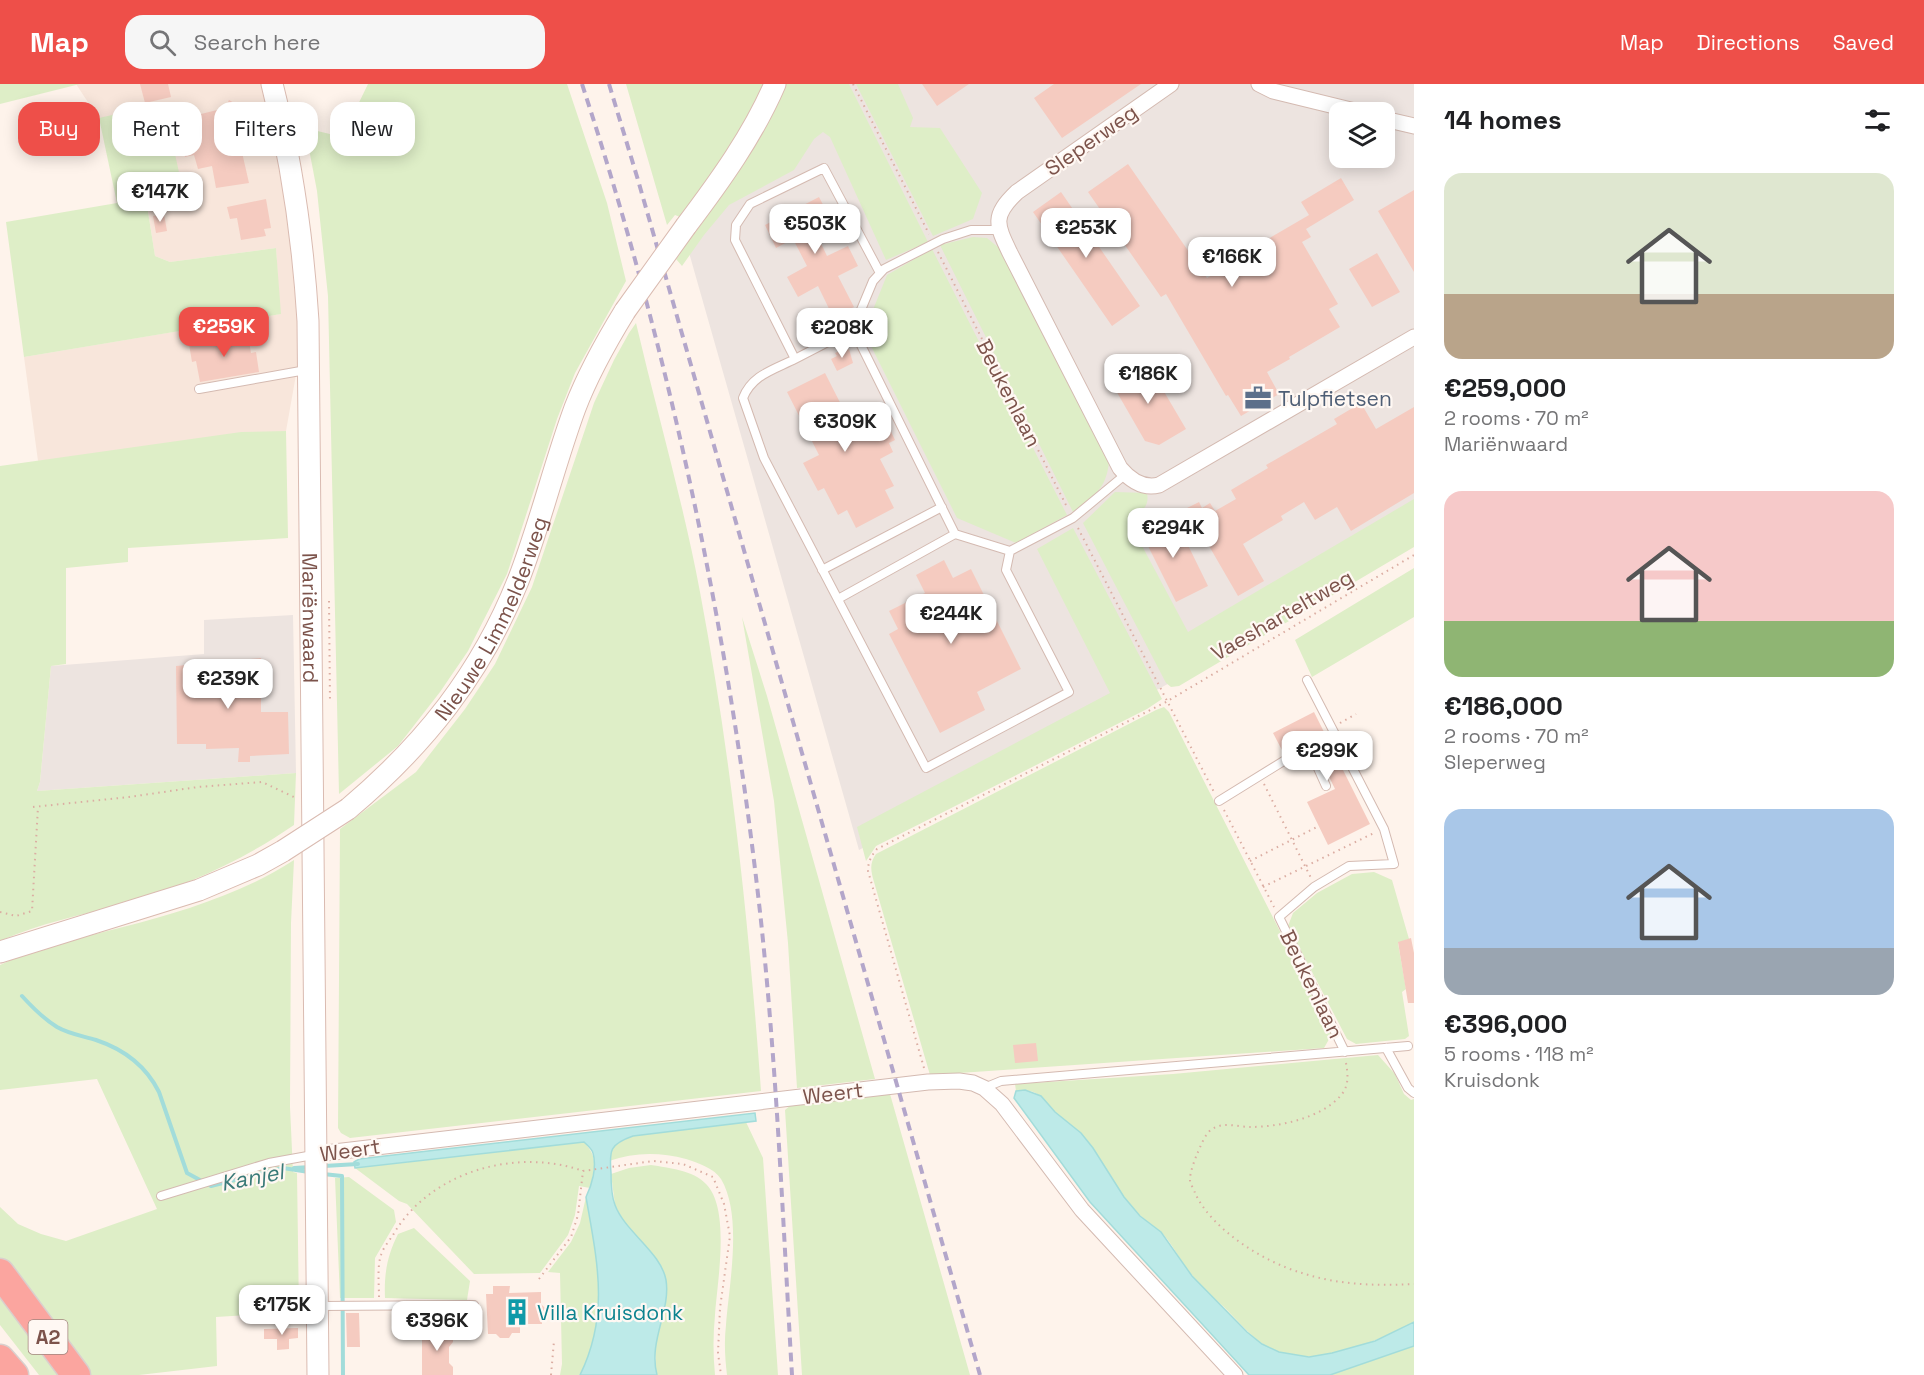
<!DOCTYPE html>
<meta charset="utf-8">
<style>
:root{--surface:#fff;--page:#f6f6f6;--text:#202124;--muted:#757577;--accent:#ee4f49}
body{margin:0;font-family:"Space Grotesk",sans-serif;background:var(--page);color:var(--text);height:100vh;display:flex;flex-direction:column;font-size:22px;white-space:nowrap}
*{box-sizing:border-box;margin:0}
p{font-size:20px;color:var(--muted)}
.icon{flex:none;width:33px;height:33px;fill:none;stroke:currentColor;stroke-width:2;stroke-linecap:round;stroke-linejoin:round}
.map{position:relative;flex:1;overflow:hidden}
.drawer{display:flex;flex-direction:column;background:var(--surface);width:510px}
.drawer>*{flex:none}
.guide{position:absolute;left:18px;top:18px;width:570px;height:54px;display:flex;gap:12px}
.buttons{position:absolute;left:1329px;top:18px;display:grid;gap:12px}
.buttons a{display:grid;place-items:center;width:66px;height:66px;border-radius:12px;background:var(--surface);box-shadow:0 3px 15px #0003;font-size:30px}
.price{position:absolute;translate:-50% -51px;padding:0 14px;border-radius:12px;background:#fff;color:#222;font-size:20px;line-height:39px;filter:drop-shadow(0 2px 3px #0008)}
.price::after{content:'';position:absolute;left:50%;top:36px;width:18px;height:14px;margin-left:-9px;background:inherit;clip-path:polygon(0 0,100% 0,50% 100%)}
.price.selected{background:var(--accent);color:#fff}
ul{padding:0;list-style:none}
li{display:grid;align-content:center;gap:12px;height:318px;padding:0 30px}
li span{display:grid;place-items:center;height:186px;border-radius:18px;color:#555}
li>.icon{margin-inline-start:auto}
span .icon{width:108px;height:108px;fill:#fffc;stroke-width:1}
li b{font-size:26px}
h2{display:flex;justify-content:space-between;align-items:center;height:72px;padding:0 30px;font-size:26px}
.tag{padding:0 21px;border-radius:18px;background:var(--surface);box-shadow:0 3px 15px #0003;font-size:21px;line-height:54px}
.tag.selected{background:var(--accent);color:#fff}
header{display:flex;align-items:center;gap:36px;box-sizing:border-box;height:84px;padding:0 30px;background:var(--accent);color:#fff}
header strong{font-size:28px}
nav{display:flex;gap:33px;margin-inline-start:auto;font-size:21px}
.search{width:420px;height:54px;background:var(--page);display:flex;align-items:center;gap:15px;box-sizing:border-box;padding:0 21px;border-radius:18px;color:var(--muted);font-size:22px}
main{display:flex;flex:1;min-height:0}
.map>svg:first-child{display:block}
</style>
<header>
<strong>Map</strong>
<div class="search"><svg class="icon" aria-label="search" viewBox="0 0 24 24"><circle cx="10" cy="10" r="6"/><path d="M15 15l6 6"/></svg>Search here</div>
<nav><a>Map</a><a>Directions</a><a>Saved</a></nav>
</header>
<main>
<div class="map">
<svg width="1414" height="1291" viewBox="0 0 1414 1291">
<rect width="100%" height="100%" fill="#fef3eb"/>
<path fill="#f8e6db" d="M76,0H270L283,43L302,257L286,347L38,377L24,273L280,230L276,164L170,178L155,172L146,115L176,108L103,41Z"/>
<path fill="#ede4e0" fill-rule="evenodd" d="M641,0H1414V459L1177,595L859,766ZM1340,28H1384V74H1340Z
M293,531L296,689L37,707L40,698L51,582L204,570V536Z"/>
<path fill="#deeec7" d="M0,0H80L0,20Z
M368,0H567L607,119L626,197L575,289L557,335L507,490L468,567L440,608L398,662L339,710L328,212L317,107L305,44L334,51L349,39Z
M626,0H763L749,32L727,71L680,133L675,131L667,141Z
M784,0H849L928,158L886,176L830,53L823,48L814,55L794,86L729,121L704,151L682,182L676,175L730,97Z
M856,0H898L913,34L910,43L940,44L982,109L973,135L933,152Z
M164,19L183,107L146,115L155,172L170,178L276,164L281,230L24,273L6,138L117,119L99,34Z
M973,153L987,154L999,164L1109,378C1106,406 1094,411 1073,428L940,161Z
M932,165L1067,431L1016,459L957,434L864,248L887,191Z
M636,239C657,329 683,417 700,508C731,672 749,840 761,1007L350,1054L341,1049L338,1044L340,745L416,688L465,625L495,580L532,503L594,319L614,276L629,249Z
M286,347L288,454L128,464V478L66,484V580L51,582L40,698L37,707L296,689L294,741C242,777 184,803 123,820C82,831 40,839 0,857V382L241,348Z
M1115,408L1147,409C1151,429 1131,428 1132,443L1188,548L1414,415V463L1179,602L1171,603L1166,599L1083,439Z
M1073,444L1162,615L1147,625L876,762L866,777L857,743L1110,609L1037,465Z
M1414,484V533L1312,593L1295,556Z
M742,533L767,612L875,995L797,1004L788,859L774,717Z
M1164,623L1169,628L1332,950L1324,964L930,991L874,798C871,787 869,780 876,770L1156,626Z
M294,776L291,839L290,1023L293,1088L297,1089L299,1228L216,1233L217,1282L139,1291H88L0,1176V1123L18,1140L41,1150L66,1157L157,1125L97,995L0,1006V881C39,862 81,854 123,843C181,828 244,809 294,776Z
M1374,788L1392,796L1409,855L1398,859L1406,905L1402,908L1409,952L1405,955L1356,960L1347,955L1288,842L1293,829L1317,809L1352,790Z
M1378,971L1395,990L1404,1010L1411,1016L1414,1015V1238C1377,1257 1322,1282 1280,1269C1257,1261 1241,1240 1224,1223C1213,1213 1201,1203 1192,1191C1181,1179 1172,1158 1160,1147C1145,1135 1136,1130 1124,1113C1109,1093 1099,1068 1081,1049C1074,1042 1064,1036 1056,1029C1041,1016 1041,1004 1016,1007L1015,1000L1173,990Z
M890,1010L970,1291H802L785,1026L792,1020Z
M746,1038L763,1074L778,1291H727C725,1274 724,1258 726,1241C729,1200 743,1132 721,1095C714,1084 698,1079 686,1075C660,1068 634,1068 609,1077C610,1062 620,1057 633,1052Z
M584,1058C599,1074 594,1085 590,1104L579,1102L575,1131L568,1151L540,1189L474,1190L407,1120L399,1117L355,1084Z
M651,1081C669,1084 693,1086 706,1100C731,1125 717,1199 715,1231C713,1251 713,1271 715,1291H657L656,1288L655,1260L665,1215L657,1177L625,1140L615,1121L611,1090L629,1084Z
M349,1093L394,1126L396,1138L375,1174L374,1214H340L335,1094Z
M586,1113C597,1177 610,1230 580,1291H560L562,1280L560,1189L548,1188L571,1158L580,1139Z
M414,1144L470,1197L467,1216L385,1214C384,1190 387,1172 398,1150Z
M0,1206L64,1291H39L0,1241Z
M1414,1262V1291H1330Z"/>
<path fill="#bdeae8" stroke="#a2dcda" stroke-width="1.5" d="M1025,1006L1041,1012L1055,1028L1081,1049L1093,1064L1124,1113L1140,1132L1161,1148L1192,1192L1247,1248L1262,1260L1279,1268L1309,1273L1332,1269L1375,1257L1414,1238V1262L1330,1291H1249L1090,1118L1014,1014L1016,1007Z
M755,1029L756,1037L633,1052C610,1060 609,1066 611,1089C611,1100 611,1111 615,1121C625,1148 661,1168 666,1196C671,1227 648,1257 657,1291H580C610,1230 597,1177 586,1113C592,1101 597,1083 593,1069C592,1065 587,1061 584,1058L355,1084L354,1078L359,1075Z"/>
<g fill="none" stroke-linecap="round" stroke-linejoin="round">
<path stroke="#a2dcda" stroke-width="4" d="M22,912C32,923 44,935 57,943C69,950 83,952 96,956C123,965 146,982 159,1008L187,1089L211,1102L283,1084L309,1088
M324,1082L358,1080
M294,1084L311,1083
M323,1090L342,1092L343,1291"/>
</g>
<path fill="#f5cbc0" d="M140,0H168L171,13L145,19Z
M922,0H969L937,22Z
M1054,0H1141L1062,54L1034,14Z
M229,16L236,20L246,63L241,64L249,99L216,104L212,82L198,85L194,71L185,73L174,26L187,23L189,33L225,24Z
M1128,80L1207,194L1240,175L1239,172L1309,131L1301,118L1341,94L1354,116L1306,145L1311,153L1302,158L1338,220L1329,225L1340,243L1289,273L1290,275L1267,288L1279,310L1241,332L1228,311L1226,312L1166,210L1161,213L1088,108Z
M1414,106V188L1378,127Z
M1061,108L1140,222L1112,242L1033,128Z
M819,113L831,136L814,145L827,172L848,162L858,182L838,192L854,223L833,233L818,202L798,213L787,193L807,182L793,155L776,164L765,141Z
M266,115L271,144L264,145L266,152L241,156L237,134L230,135L227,123Z
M164,130L167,147L156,149L153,132Z
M1377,169L1400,208L1372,223L1349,185Z
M248,251L251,269L256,268L259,288L200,298L196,277L192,278L189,260Z
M846,264L847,266L849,265L853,279L837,287L831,275L837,272L835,269Z
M1146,277L1186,345L1159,361L1145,357L1111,298Z
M825,289L855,348L877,336L880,343L887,339L895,356L889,359L893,368L880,375L894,402L885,406L894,424L856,444L847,426L838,431L824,404L818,407L803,379L819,371L787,308Z
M1361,319L1376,345L1414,323V409L1351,447L1337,423L1315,436L1304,418L1281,432L1283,436L1243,460L1264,497L1238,512L1187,424L1199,418L1202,424L1210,419L1215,427L1236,415L1231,406L1268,384L1266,381L1337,340L1334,335Z
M1161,430L1173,453L1182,449L1208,502L1176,518L1138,442Z
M944,476L953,494L971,485L1021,585L977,608L985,626L940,649L889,550L898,545L889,527L925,509L916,491Z
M261,574V628H288L289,670L250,672V678H238L239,664L206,665V660H177L176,582Z
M1314,628L1370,740L1328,761L1307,718L1335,705L1313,660L1310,655L1283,668L1273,649Z
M1411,854L1414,869V919H1408L1398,858Z
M1036,959L1038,977L1015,979L1013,961Z
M493,1202H510L509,1209L541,1208V1220L549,1228L542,1236V1240H520V1249H512L509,1254H500L496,1250H488L486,1210H493Z
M346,1229H359L360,1263H347Z
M298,1244V1254L289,1255V1265L277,1266V1255H264V1245Z
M450,1245L453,1249V1258L449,1263V1279L453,1283V1291H422V1246Z"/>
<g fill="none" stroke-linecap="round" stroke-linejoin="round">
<defs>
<path id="lane" d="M998,146H971L943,155L884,185L873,197L853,245L955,450L1010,467L1073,434L1126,390
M853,245L795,275L735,156L736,141L750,120L824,84L880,189
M795,275C773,286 752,291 743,314L764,374L926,684L1069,608L1006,486L1010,467
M199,305L306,286
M822,486L942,423
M838,515L955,450
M1307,596L1384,745L1394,780L1349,782L1314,803L1279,833L1345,968
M1219,717L1308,662L1326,702
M1386,964L1408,1004L1414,1009
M984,1004L1001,997L1408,962
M161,1112L269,1079L313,1071
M319,1222L474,1221"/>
<path id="street" d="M1171,0L1017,108C992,132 996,140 1010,169L1120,384C1130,396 1143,405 1159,401L1414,253
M1259,0L1273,7L1359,28
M1384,35L1414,42
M317,1070L928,998L959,997L973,999L984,1004L1002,1020L1082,1126L1235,1291"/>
<g id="secondary">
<path id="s1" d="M272,0C292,78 303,157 308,237L318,1291"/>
<path d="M686,142C720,97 753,51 775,0"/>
<path id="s2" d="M348,725C424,661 481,590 518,497C540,441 554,381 575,324C588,290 606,258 625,227"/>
<path d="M0,868L199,806L258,781L283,767"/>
</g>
<path id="highway" d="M0,1189L76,1291
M0,1275L14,1291"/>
</defs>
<use href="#lane" stroke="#d4bab1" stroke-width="10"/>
<use href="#street" stroke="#d4bab1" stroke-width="17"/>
<use href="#secondary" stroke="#dabbb1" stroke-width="23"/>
<use href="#highway" stroke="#dacfcd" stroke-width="31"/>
<path stroke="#dbada2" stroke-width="2" stroke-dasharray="1.5 4.5" stroke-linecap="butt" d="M853,0L929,150
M938,168L1068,425
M1078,444L1214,708
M329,517L330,619
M1340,639L1356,630
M1264,700L1311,794
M33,723L129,713L198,703L262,698L296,714
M1224,726L1274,823
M1250,777L1319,742
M1263,803L1374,749
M0,828L16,832L32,827L38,723
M1346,979C1348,990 1349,1001 1342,1010C1323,1034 1279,1043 1250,1043C1239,1043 1224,1038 1214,1044C1205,1048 1201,1062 1197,1070C1194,1078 1190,1088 1190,1096C1190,1100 1194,1105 1195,1109C1212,1146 1264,1178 1302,1189C1339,1201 1375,1202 1414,1200
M924,984L868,787C868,778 871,772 877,765L1166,618L1414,471
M539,1195L571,1153L578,1131L583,1087L653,1077L683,1080L713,1093L724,1120L730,1152L720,1224L718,1269L721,1291
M379,1213C379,1200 377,1183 381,1171C383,1164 389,1157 393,1151C429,1088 516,1063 583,1087
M551,1291L554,1257"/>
<use href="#lane" stroke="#fff" stroke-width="8"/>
<use href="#street" stroke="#fff" stroke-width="15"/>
<use href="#secondary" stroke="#fff" stroke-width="21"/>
<use href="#highway" stroke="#fba59f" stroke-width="28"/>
<path stroke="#b3a6ca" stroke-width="4" stroke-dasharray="9 6" stroke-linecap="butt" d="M582,0C671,272 730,553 761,837C777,988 783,1140 792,1291
M609,0L638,96L980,1291"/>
<defs>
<path id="secondary-bridge" d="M625,227L686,142
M283,767L348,725"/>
</defs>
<use href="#secondary-bridge" stroke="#dabbb1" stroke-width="23" stroke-linecap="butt"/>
<use href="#secondary-bridge" stroke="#fff" stroke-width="21"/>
</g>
<defs>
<symbol id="office-bare" viewBox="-9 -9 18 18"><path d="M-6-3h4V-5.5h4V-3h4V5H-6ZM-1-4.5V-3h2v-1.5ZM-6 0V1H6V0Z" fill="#5c6f8a" stroke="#fff8f3" stroke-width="2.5" paint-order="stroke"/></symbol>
<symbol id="building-bare" viewBox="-9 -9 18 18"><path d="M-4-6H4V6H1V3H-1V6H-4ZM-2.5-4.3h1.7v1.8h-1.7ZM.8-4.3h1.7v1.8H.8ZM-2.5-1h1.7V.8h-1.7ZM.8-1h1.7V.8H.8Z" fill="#0f9aa8" stroke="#fff8f3" stroke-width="2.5" paint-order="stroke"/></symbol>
</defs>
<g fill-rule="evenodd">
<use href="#office-bare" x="1239" y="295" width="38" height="38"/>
<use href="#building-bare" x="498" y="1209" width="38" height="38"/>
</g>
<g text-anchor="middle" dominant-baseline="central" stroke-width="4.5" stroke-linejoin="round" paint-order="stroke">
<rect fill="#fff8f3" stroke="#a3847d" stroke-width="1.5" x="28.5" y="1236" width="39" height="34" rx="4.5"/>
<g font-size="20" font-weight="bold" fill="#7c534b">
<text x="48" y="1253">A2</text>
</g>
<g font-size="21" fill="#7c534b" stroke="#fff8f3">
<text transform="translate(1091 56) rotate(-35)">Sleperweg</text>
<text transform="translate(1009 309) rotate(63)">Beukenlaan</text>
<text transform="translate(1282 531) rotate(-30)">Vaesharteltweg</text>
<text stroke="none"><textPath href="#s1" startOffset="537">Mariënwaard</textPath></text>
<text stroke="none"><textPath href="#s2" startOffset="242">Nieuwe Limmelderweg</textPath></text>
<text transform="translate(1312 900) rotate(64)">Beukenlaan</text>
<text transform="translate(833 1009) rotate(-7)">Weert</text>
<text transform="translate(350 1066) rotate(-8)">Weert</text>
</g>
<g font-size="21" fill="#4e5e75" stroke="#fff8f3" text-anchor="start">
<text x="1278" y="314">Tulpfietsen</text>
</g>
<g font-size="21" fill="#0d838f" stroke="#fff8f3" text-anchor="start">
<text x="537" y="1228">Villa Kruisdonk</text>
</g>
<g font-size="22" font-style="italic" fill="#3a7a78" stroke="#fff8f3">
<text transform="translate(252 1093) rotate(-11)">Kanjel</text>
</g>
</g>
</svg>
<div class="buttons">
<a><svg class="icon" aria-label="layers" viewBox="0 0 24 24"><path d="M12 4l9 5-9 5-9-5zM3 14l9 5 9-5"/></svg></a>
</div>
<b class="price" style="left:160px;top:139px">€147K</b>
<b class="price" style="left:815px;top:171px">€503K</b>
<b class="price" style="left:1086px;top:175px">€253K</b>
<b class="price" style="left:1232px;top:204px">€166K</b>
<b class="price selected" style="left:224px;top:274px">€259K</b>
<b class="price" style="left:842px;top:275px">€208K</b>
<b class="price" style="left:1148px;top:321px">€186K</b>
<b class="price" style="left:845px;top:369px">€309K</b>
<b class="price" style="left:1173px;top:475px">€294K</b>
<b class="price" style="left:951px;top:561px">€244K</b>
<b class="price" style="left:228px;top:626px">€239K</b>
<b class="price" style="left:1327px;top:698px">€299K</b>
<b class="price" style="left:282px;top:1252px">€175K</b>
<b class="price" style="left:437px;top:1268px">€396K</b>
<div class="guide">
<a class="tag selected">Buy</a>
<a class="tag">Rent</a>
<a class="tag">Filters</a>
<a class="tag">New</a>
</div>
</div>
<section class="drawer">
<h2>14 homes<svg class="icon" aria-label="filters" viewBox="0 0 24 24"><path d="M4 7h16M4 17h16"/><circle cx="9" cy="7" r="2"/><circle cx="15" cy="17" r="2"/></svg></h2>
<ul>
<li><span style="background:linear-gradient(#dfe7d0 65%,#b9a48a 0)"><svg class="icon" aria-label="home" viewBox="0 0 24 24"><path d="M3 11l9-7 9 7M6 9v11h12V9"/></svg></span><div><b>€259,000</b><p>2 rooms · 70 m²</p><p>Mariënwaard</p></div></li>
<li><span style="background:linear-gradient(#f6c9c9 70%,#8fb573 0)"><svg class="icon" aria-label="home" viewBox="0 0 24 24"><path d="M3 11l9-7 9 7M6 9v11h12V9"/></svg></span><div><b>€186,000</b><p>2 rooms · 70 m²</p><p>Sleperweg</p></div></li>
<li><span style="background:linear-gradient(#a9c7e8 75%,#9aa5b1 0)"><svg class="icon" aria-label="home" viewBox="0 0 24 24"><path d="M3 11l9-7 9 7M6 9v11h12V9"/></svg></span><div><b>€396,000</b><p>5 rooms · 118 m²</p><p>Kruisdonk</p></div></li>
</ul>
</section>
</main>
